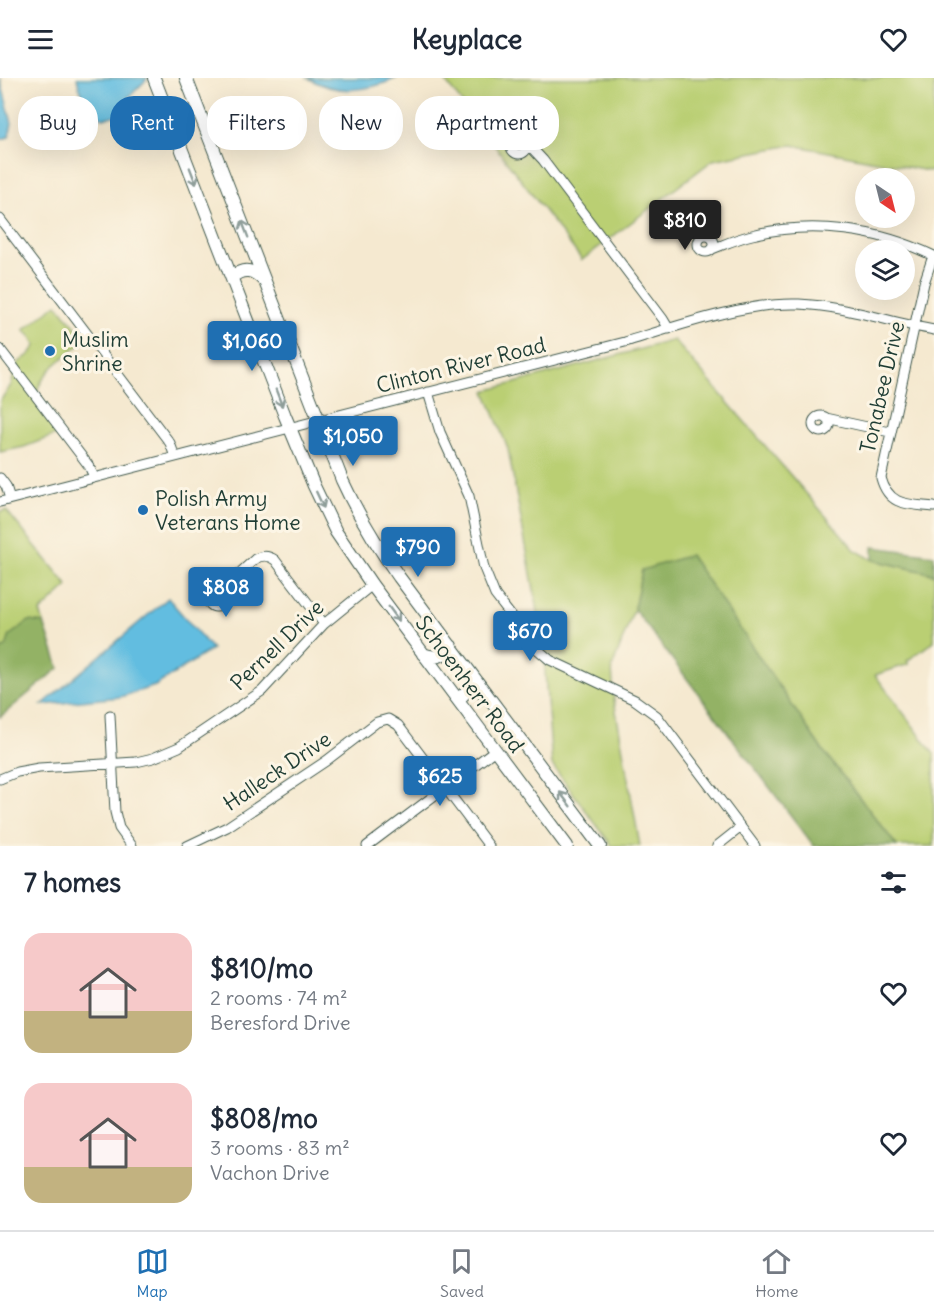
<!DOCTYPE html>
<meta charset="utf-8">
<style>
:root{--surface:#fff;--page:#f2f2f3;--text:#1f2937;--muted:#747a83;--line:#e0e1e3;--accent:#1f6fb2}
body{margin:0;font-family:Delius,sans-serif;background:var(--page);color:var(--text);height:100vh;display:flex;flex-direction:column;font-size:22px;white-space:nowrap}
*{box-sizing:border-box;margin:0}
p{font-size:20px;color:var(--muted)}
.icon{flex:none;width:33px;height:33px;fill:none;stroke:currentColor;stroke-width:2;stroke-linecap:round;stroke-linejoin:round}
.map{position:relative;height:768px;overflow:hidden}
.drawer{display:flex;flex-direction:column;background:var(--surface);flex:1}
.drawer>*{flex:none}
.banner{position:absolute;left:18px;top:18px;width:600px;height:54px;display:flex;gap:12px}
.needle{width:39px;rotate:145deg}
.tools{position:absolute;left:855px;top:90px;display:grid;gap:12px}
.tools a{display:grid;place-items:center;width:60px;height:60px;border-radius:50%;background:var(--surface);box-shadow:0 6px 24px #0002;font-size:30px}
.price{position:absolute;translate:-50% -51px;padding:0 14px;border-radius:6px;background:var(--accent);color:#fff;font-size:20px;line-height:39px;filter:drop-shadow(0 2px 3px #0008)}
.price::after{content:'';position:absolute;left:50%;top:36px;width:18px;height:14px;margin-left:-9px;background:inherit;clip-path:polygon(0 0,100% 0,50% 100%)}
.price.current{background:#222;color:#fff}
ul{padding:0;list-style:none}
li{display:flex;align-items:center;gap:18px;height:150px;padding:0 24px}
li span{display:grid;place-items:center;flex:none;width:168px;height:120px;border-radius:18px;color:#555}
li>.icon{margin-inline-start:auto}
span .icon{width:72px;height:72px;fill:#fffc;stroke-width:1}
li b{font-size:26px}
h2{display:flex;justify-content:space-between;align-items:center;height:72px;padding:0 24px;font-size:26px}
.tag{padding:0 21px;border-radius:24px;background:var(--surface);box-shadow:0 6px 24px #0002;font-size:21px;line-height:54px}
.tag.current{background:var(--accent);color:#fff}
header{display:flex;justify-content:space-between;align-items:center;height:78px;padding:0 24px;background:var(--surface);font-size:27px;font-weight:700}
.tabs{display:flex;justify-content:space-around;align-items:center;height:84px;border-top:2px solid var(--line);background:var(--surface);font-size:16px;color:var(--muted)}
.tabs a{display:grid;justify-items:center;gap:3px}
.tabs .current{color:var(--accent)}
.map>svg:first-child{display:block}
</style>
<header><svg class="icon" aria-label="menu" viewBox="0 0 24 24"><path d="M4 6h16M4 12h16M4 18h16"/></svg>Keyplace<svg class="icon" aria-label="heart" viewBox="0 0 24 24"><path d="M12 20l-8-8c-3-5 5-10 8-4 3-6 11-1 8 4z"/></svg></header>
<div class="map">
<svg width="934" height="768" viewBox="0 0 934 768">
<rect width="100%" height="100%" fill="#fcf5e5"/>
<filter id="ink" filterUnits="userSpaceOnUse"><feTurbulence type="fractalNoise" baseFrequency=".0167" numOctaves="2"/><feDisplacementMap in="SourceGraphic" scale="12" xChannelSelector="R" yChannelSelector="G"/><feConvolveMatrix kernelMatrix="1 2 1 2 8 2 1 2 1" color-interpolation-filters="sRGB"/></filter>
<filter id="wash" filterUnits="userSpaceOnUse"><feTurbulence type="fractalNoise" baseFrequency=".008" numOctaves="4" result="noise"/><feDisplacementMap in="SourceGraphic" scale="24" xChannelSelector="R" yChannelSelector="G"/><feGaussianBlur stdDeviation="1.35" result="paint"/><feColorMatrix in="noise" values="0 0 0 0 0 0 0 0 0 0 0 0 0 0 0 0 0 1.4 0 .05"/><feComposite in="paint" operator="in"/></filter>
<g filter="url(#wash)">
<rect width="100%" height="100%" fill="#f5e9d0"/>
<path fill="#bacf73" stroke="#6c8654" stroke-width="1.5" d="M443,0H934V94L792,67L713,82L582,182Z
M57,226L86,262C65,279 38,294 35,323L61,355L24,369L0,374V323L11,307L18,285L30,276L36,268L31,259L24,252Z
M674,262L855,472L873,482L934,496V563L907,583L909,586L875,597L934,676V768H897L821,670L739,550L642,492L634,531L612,590L614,622L640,768H612L552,687L542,555L508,371L485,313Z
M6,432L68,508L40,534L59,590L0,639V434Z"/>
<path fill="#93b265" stroke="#59784c" stroke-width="1.5" d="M873,469L934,477V496L873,482Z
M690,477L821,670L897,768H814L634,531L642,492Z
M29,543L44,545L59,590L0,639V571L6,569L10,557Z"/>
<path fill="#62bde0" stroke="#407d8a" stroke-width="1.5" d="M0,0L12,45L9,59L0,61Z
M77,0H148L127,21L118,37L103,40L90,32L79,9Z
M308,0H397C368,13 338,18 308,0Z
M168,520L212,571L155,608L120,619L42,627Z"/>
</g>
<g filter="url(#ink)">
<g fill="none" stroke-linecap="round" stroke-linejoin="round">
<defs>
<path id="minor" d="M511 68a8 8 0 1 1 16 0a8 8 0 1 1-16 0Z
M527,65L543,82L663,241L669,251
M0,141L170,365L175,379
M698 166a8 8 0 1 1 16 0a8 8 0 1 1-16 0Z
M712,171C725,166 739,160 752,157C813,142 878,151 934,178
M933,178L924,205L881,400C889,429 909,426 934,429
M0,271L89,388L94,399
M428,314L440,354L469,418L484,490L495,517L536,570L550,582L635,622L657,638L755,768
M813 346a8 8 0 1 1 16 0a8 8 0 1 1-16 0Z
M826,340L890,354
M0,400L6,408L10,421
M0,424L625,264C677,248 745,224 799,226C844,228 889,244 934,252
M215,513L223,510L255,481C262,477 268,477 275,482L324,546
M208 521a8 8 0 1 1 16 0a8 8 0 1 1-16 0Z
M110,637L115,734L119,750L132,768
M0,701L17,694L39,690L136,684L153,680L179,669L262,613L324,546L372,507
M187,768L227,749L326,683L377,644L388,641L398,647L489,768
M367,768L495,672
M717,768L741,749"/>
<path id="major" d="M154,0L285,338L314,408L336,454L372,507L567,768
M186,0L342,402C358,437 377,468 399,499L600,768
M232,199C244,189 254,192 264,203
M423,576C435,581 444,579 451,568
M458,622L469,611L478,612L486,616"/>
</defs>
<use href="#minor" stroke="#3f574b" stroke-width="11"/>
<use href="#major" stroke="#3f574b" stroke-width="14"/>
<use href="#minor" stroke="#fff" stroke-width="9"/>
<use href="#major" stroke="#fff" stroke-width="12"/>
</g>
<defs><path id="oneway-shaft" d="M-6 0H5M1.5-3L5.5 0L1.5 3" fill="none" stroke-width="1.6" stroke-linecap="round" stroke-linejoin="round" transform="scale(1.5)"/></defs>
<g stroke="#8f9e9a">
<use href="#oneway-shaft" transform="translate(193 98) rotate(69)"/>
<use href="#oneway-shaft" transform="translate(245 151) rotate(-111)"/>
<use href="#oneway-shaft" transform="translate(279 320) rotate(69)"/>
<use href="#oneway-shaft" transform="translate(320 422) rotate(65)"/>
<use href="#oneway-shaft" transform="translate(394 536) rotate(54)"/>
<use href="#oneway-shaft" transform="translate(565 721) rotate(-127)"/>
</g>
</g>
<g fill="#1f6fb2" stroke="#fcf5e5" stroke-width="2">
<circle cx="50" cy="273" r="6"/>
<circle cx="143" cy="432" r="6"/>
</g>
<g text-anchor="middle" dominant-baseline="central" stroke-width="6" stroke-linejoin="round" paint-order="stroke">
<g font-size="21" fill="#1f3d34" stroke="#fcf5e5" text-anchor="start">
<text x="62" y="261">Muslim<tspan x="62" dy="24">Shrine</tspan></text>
<text x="155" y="420">Polish Army<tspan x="155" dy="24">Veterans Home</tspan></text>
</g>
<g font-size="21" fill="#1f3d34" stroke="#fcf5e5">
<text transform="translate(461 287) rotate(-14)">Clinton River Road</text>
<text transform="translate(882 309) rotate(-77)">Tonabee Drive</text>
<text transform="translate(277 567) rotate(-44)">Pernell Drive</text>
<text transform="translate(470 606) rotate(53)">Schoenherr Road</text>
<text transform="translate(277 693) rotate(-34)">Halleck Drive</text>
</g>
</g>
</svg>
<div class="tools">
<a><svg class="needle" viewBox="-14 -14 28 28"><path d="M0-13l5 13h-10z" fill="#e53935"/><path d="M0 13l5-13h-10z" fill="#747a83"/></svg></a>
<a><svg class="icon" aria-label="layers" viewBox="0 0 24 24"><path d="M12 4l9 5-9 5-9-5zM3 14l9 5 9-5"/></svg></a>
</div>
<b class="price current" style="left:685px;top:173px">$810</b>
<b class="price" style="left:252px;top:294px">$1,060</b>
<b class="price" style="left:353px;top:389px">$1,050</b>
<b class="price" style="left:418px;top:500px">$790</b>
<b class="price" style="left:226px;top:540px">$808</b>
<b class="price" style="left:530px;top:584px">$670</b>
<b class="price" style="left:440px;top:729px">$625</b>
<div class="banner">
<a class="tag">Buy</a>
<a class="tag current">Rent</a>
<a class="tag">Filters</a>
<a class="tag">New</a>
<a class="tag">Apartment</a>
</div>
</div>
<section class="drawer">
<h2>7 homes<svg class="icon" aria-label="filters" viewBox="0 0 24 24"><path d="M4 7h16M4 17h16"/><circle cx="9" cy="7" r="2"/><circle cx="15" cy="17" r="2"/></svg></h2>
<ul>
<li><span style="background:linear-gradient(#f6c9c9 65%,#c2b280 0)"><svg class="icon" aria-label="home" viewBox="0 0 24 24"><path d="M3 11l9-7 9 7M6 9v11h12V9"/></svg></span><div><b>$810/mo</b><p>2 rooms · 74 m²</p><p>Beresford Drive</p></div><svg class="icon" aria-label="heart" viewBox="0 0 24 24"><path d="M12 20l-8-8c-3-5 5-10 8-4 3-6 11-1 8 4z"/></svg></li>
<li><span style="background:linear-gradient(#f6c9c9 70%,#c2b280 0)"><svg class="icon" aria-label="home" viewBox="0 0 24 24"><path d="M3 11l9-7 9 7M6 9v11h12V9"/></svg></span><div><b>$808/mo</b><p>3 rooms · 83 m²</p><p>Vachon Drive</p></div><svg class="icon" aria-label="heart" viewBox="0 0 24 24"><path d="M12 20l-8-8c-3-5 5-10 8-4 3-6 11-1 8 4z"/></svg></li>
</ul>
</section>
<nav class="tabs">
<a class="current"><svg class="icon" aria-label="map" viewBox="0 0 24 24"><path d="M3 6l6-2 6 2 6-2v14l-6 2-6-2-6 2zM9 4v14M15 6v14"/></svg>Map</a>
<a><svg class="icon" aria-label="saved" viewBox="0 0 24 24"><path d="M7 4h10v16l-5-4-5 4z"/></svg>Saved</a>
<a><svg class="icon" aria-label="home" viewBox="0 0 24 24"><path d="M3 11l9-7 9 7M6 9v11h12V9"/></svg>Home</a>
</nav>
